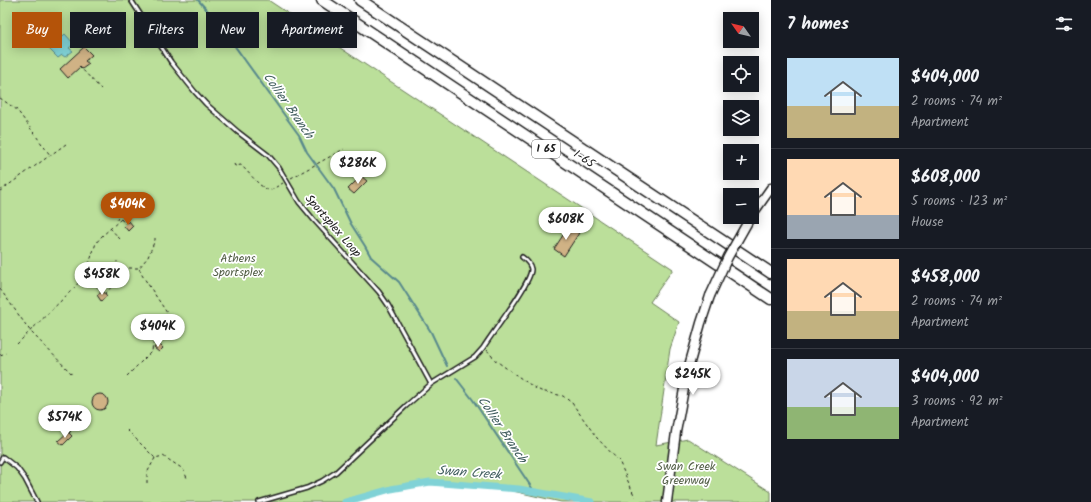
<!DOCTYPE html>
<meta charset="utf-8">
<style>
:root{--surface:#171b24;--page:#20242c;--text:#f1f3f6;--muted:#9ea1a6;--line:#363941;--accent:#b45309}
body{margin:0;font-family:Kalam,sans-serif;background:var(--page);color:var(--text);height:100vh;display:flex;flex-direction:column;font-size:15px;white-space:nowrap}
*{box-sizing:border-box;margin:0}
p{font-size:13px;color:var(--muted)}
.icon{flex:none;width:22px;height:22px;fill:none;stroke:currentColor;stroke-width:2;stroke-linecap:round;stroke-linejoin:round}
.map{position:relative;flex:1;overflow:hidden}
.panel{display:flex;flex-direction:column;background:var(--surface);width:320px}
.panel>*{flex:none}
.hud{position:absolute;left:12px;top:12px;width:380px;height:36px;display:flex;gap:8px}
.needle{width:26px;rotate:304deg}
.tools{position:absolute;left:723px;top:12px;display:grid;gap:8px}
.tools a{display:grid;place-items:center;width:36px;height:36px;border-radius:0px;background:var(--surface);box-shadow:0 2px 10px #0003;font-size:20px}
.price{position:absolute;translate:-50% -34px;padding:0 9px;border-radius:14px;background:#fff;color:#222;font-size:13px;line-height:26px;filter:drop-shadow(0 1px 2px #0008)}
.price::after{content:'';position:absolute;left:50%;top:24px;width:12px;height:9px;margin-left:-6px;background:inherit;clip-path:polygon(0 0,100% 0,50% 100%)}
.price.active{background:var(--accent);color:#fff}
ul{padding:0;list-style:none}
li{display:flex;align-items:center;gap:12px;height:100px;padding:0 16px}
li+li{border-top:1px solid var(--line)}
li span{display:grid;place-items:center;flex:none;width:112px;height:80px;border-radius:0px;color:#555}
li>.icon{margin-inline-start:auto}
span .icon{width:48px;height:48px;fill:#fffc;stroke-width:1}
li b{font-size:17px}
h2{display:flex;justify-content:space-between;align-items:center;height:48px;padding:0 16px;font-size:17px}
.pill{padding:0 14px;border-radius:0px;background:var(--surface);box-shadow:0 2px 10px #0003;font-size:14px;line-height:36px}
.pill.active{background:var(--accent);color:#fff}
main{display:flex;flex:1;min-height:0}
.map>svg:first-child{display:block}
</style>
<main>
<div class="map">
<svg width="771" height="502" viewBox="0 0 771 502">
<rect width="100%" height="100%" fill="#fff"/>
<filter id="ink" filterUnits="userSpaceOnUse"><feTurbulence type="fractalNoise" baseFrequency=".025" numOctaves="2"/><feDisplacementMap in="SourceGraphic" scale="8" xChannelSelector="R" yChannelSelector="G"/><feConvolveMatrix kernelMatrix="1 2 1 2 8 2 1 2 1" color-interpolation-filters="sRGB"/></filter>
<g filter="url(#ink)">
<path fill="#bbdf9a" stroke="#6c7e5b" d="M0,0H268L673,269L650,302L679,322L670,349L656,445L688,439L771,492V502H561L504,489L461,483L426,484L391,488L343,502H0Z"/>
<path fill="#80d2d6" stroke="#58898c" d="M65,34L74,44L69,48L73,51L65,57L62,55L58,58L49,49Z"/>
<g fill="none" stroke-linecap="round" stroke-linejoin="round">
<path stroke="#58898c" stroke-width="2" d="M198,0L216,20L288,120L299,135L307,152L334,189L351,224L365,246L371,257L399,282L431,332L447,366
M456,378L473,400L534,491"/>
<path stroke="#80d2d6" stroke-width="7" d="M345,502L391,489L430,482L519,489L592,502"/>
</g>
<path fill="#d0b285" stroke="#1c1c1c" d="M58,23L62,27L42,47L38,42Z
M84,47L92,55L85,61L89,64L82,69L80,67L68,78L60,69Z
M361,176L367,181L354,194L348,189Z
M129,221L133,226L128,231L124,226Z
M569,226L579,233L564,256L554,249Z
M103,291L107,296L101,301L97,295Z
M158,343L163,348L159,352L154,348Z
M92 402a8 8 0 1 1 16 0a8 8 0 1 1-16 0Z
M68,432L72,436L63,445L58,441Z"/>
<g fill="none" stroke-linecap="round" stroke-linejoin="round">
<defs>
<path id="lane" d="M131,0L171,62L195,92L206,104L238,132L268,155L279,168L299,202L314,220L379,292L388,305L431,384
M0,462L3,457L17,468L25,479L37,502
M259,502L307,488L322,481L336,472L406,406L431,384L475,357L483,348C492,333 532,282 531,269C530,263 526,260 522,257"/>
<path id="secondary" d="M752,215L771,188
M667,502L676,432L687,373L701,323L710,296"/>
<path id="highway" d="M322,0L771,299
M360,0L771,273"/>
</defs>
<use href="#lane" stroke="#1c1c1c" stroke-width="6"/>
<use href="#secondary" stroke="#1c1c1c" stroke-width="11"/>
<use href="#highway" stroke="#1c1c1c" stroke-width="13"/>
<path stroke="#1c1c1c" stroke-width="1" stroke-dasharray="3 3" stroke-linecap="butt" d="M79,66L101,89
M0,98L17,110L50,155
M234,164L235,166L241,165L260,185L268,190H271L283,183
M291,178L344,149
M0,191L66,144
M121,219L126,225
M117,220L121,201
M110,228L120,239
M117,268H138
M86,271L101,292
M0,289L31,332L73,375
M105,294L116,282L117,261
M164,325L171,332
M155,333L162,340
M17,344L73,289L81,280L90,261L96,243L102,236L130,211
M487,350L495,360L506,368L535,388L541,391L563,396L572,403L597,438L619,461L635,497
M0,355L6,353
M127,376L152,351L153,344L173,322L142,275L139,268L148,257L155,240V238
M127,430L155,458L163,456L183,469L187,478L189,479
M69,433L73,429
M147,483V473L155,458"/>
<use href="#lane" stroke="#fff" stroke-width="3"/>
<use href="#secondary" stroke="#fff" stroke-width="8"/>
<use href="#highway" stroke="#fff" stroke-width="10"/>
<defs>
<path id="secondary-bridge" d="M710,296L728,257L750,218"/>
</defs>
<use href="#secondary-bridge" stroke="#1c1c1c" stroke-width="11" stroke-linecap="butt"/>
<use href="#secondary-bridge" stroke="#fff" stroke-width="8"/>
</g>
</g>
<g text-anchor="middle" dominant-baseline="central" stroke-width="3.5" stroke-linejoin="round" paint-order="stroke">
<rect fill="#fff" stroke="#606060" stroke-width="1" x="532" y="140" width="28" height="18" rx="3"/>
<g font-size="11" font-weight="bold" fill="#1c1c1c">
<text x="546" y="149">I 65</text>
</g>
<g font-size="12" fill="#1c1c1c" stroke="#fff">
<text transform="translate(584 159) rotate(34)">I-65</text>
<text transform="translate(333 226) rotate(49)">Sportsplex Loop</text>
</g>
<g font-size="12" fill="#546048" stroke="#fff">
<text x="238" y="258">Athens<tspan x="238" dy="14">Sportsplex</tspan></text>
<text x="686" y="466">Swan Creek<tspan x="686" dy="14">Greenway</tspan></text>
</g>
<g font-size="13" font-style="italic" fill="#3f5c5d" stroke="#fff">
<text transform="translate(288 106) rotate(55)">Collier Branch</text>
<text transform="translate(502 430) rotate(56)">Collier Branch</text>
<text transform="translate(469 473) rotate(4)">Swan Creek</text>
</g>
</g>
</svg>
<div class="tools">
<a><svg class="needle" viewBox="-14 -14 28 28"><path d="M0-13l5 13h-10z" fill="#e53935"/><path d="M0 13l5-13h-10z" fill="#9ea1a6"/></svg></a>
<a><svg class="icon" aria-label="locate" viewBox="0 0 24 24"><circle cx="12" cy="12" r="6"/><path d="M12 2v4M12 18v4M2 12h4M18 12h4"/></svg></a>
<a><svg class="icon" aria-label="layers" viewBox="0 0 24 24"><path d="M12 4l9 5-9 5-9-5zM3 14l9 5 9-5"/></svg></a>
<a>+</a>
<a>−</a>
</div>
<b class="price" style="left:358px;top:185px">$286K</b>
<b class="price active" style="left:128px;top:226px">$404K</b>
<b class="price" style="left:566px;top:241px">$608K</b>
<b class="price" style="left:102px;top:296px">$458K</b>
<b class="price" style="left:158px;top:348px">$404K</b>
<b class="price" style="left:693px;top:396px">$245K</b>
<b class="price" style="left:65px;top:439px">$574K</b>
<div class="hud">
<a class="pill active">Buy</a>
<a class="pill">Rent</a>
<a class="pill">Filters</a>
<a class="pill">New</a>
<a class="pill">Apartment</a>
</div>
</div>
<section class="panel">
<h2>7 homes<svg class="icon" aria-label="filters" viewBox="0 0 24 24"><path d="M4 7h16M4 17h16"/><circle cx="9" cy="7" r="2"/><circle cx="15" cy="17" r="2"/></svg></h2>
<ul>
<li><span style="background:linear-gradient(#bfe0f5 60%,#c2b280 0)"><svg class="icon" aria-label="home" viewBox="0 0 24 24"><path d="M3 11l9-7 9 7M6 9v11h12V9"/></svg></span><div><b>$404,000</b><p>2 rooms · 74 m²</p><p>Apartment</p></div></li>
<li><span style="background:linear-gradient(#ffd9b3 70%,#9aa5b1 0)"><svg class="icon" aria-label="home" viewBox="0 0 24 24"><path d="M3 11l9-7 9 7M6 9v11h12V9"/></svg></span><div><b>$608,000</b><p>5 rooms · 123 m²</p><p>House</p></div></li>
<li><span style="background:linear-gradient(#ffd9b3 65%,#c2b280 0)"><svg class="icon" aria-label="home" viewBox="0 0 24 24"><path d="M3 11l9-7 9 7M6 9v11h12V9"/></svg></span><div><b>$458,000</b><p>2 rooms · 74 m²</p><p>Apartment</p></div></li>
<li><span style="background:linear-gradient(#c9d6e8 60%,#8fb573 0)"><svg class="icon" aria-label="home" viewBox="0 0 24 24"><path d="M3 11l9-7 9 7M6 9v11h12V9"/></svg></span><div><b>$404,000</b><p>3 rooms · 92 m²</p><p>Apartment</p></div></li>
</ul>
</section>
</main>
